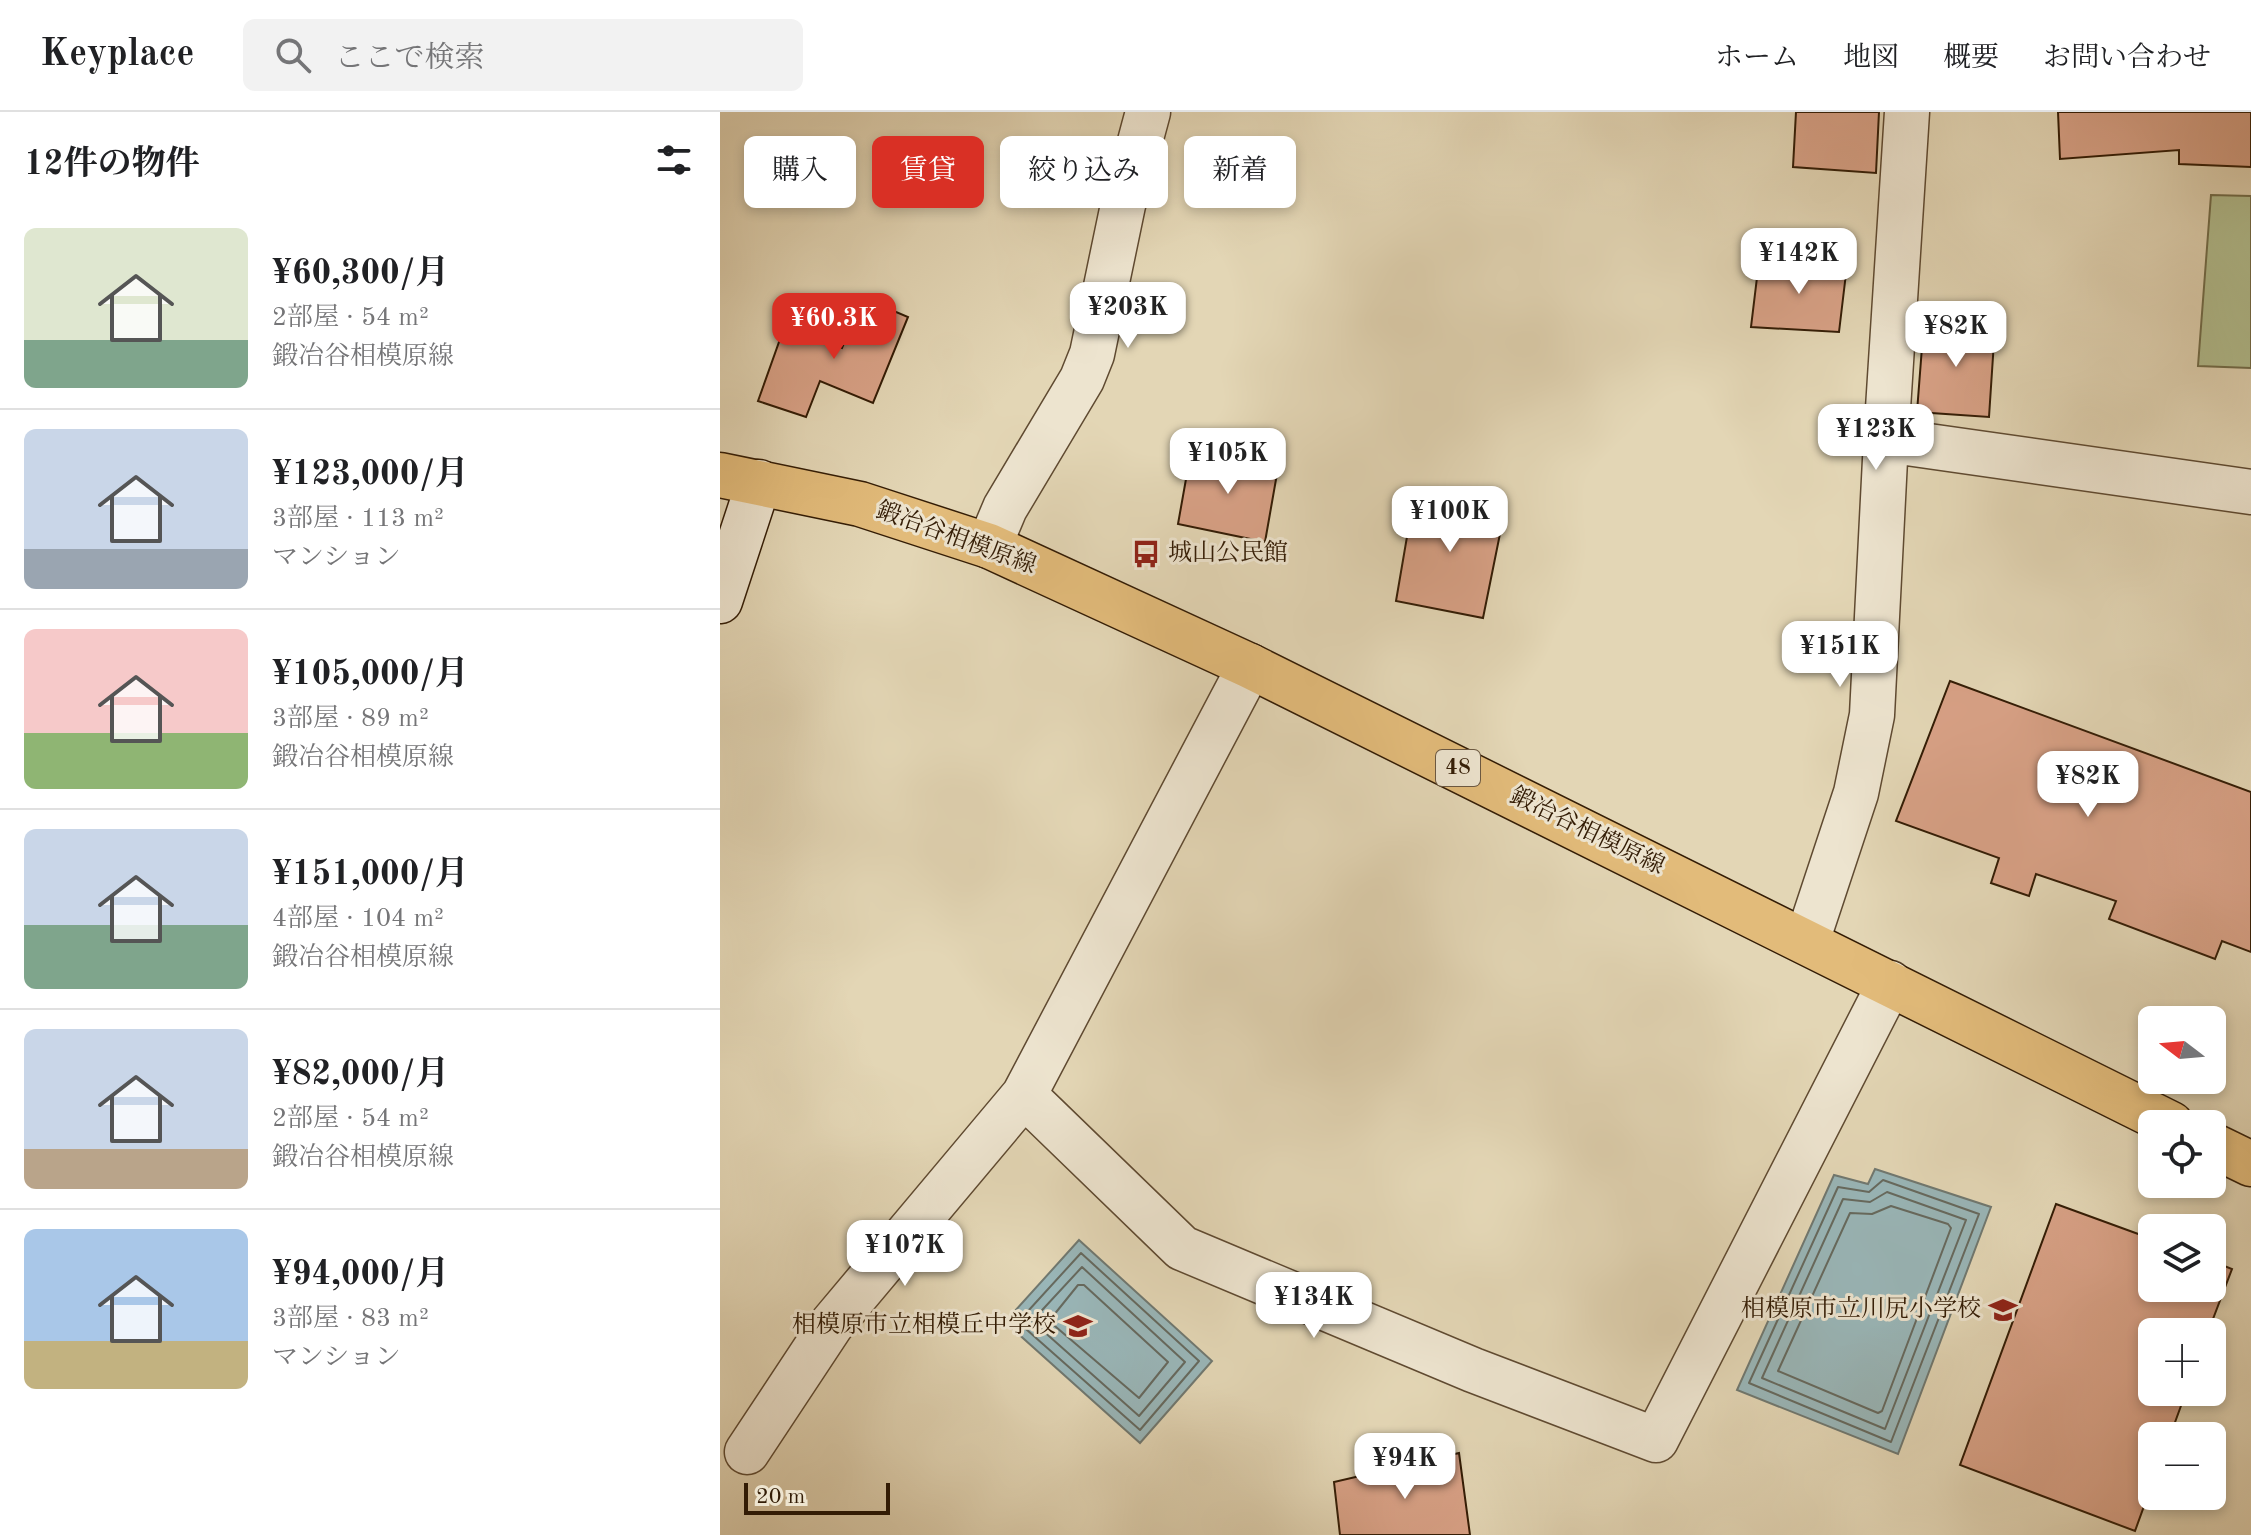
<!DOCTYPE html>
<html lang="ja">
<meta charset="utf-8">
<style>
:root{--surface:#fff;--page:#f2f2f2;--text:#202124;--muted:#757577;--line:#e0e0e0;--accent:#d93025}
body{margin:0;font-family:"Old Standard TT","Noto Serif JP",serif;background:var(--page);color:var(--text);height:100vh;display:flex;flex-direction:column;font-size:30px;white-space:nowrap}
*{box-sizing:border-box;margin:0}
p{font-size:26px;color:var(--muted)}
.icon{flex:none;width:44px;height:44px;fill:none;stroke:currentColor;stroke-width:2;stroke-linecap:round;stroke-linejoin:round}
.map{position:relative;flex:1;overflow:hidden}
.panel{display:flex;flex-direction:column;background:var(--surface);width:720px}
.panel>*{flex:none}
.guide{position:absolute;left:24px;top:24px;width:760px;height:72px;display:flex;gap:16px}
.needle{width:52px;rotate:286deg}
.fabs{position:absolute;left:1418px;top:894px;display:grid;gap:16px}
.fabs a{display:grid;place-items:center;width:88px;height:88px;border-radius:12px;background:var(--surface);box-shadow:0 4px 12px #0003;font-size:40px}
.scale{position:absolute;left:24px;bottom:20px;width:146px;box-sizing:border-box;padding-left:8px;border:4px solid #331c05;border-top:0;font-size:22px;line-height:28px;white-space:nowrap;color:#331c05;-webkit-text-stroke:6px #ede4cf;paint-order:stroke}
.price{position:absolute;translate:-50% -68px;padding:0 18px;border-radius:16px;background:#fff;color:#222;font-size:26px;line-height:52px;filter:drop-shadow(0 2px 4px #0008)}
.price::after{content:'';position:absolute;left:50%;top:48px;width:24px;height:18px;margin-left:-12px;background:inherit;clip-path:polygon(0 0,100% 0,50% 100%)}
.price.current{background:var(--accent);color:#fff}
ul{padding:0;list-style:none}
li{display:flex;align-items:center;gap:24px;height:200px;padding:0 24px}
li+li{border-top:2px solid var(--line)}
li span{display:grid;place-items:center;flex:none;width:224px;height:160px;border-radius:12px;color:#555}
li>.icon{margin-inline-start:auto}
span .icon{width:96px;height:96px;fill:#fffc;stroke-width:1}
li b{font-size:34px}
h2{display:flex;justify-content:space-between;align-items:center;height:96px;padding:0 24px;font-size:34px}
.chip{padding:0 28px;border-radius:12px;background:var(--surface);box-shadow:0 4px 12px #0003;font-size:28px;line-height:72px}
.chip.current{background:var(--accent);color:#fff}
header{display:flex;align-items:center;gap:48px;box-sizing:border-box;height:112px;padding:0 40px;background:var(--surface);border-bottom:2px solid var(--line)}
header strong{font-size:38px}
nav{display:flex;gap:44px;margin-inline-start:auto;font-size:28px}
.search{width:560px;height:72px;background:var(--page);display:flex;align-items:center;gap:20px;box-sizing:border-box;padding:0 28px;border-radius:12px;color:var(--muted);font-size:30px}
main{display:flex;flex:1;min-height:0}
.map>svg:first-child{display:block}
</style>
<header>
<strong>Keyplace</strong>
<div class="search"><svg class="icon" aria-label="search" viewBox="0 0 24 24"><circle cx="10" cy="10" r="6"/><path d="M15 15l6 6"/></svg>ここで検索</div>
<nav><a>ホーム</a><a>地図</a><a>概要</a><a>お問い合わせ</a></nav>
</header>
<main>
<section class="panel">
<h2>12件の物件<svg class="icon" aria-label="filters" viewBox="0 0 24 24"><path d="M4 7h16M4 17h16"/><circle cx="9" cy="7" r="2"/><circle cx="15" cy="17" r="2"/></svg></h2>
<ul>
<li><span style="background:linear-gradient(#dfe7d0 70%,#7fa58c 0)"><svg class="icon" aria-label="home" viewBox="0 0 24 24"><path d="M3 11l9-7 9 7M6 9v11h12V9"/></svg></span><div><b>¥60,300/月</b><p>2部屋 · 54 m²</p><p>鍛冶谷相模原線</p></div></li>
<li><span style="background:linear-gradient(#c9d6e8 75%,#9aa5b1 0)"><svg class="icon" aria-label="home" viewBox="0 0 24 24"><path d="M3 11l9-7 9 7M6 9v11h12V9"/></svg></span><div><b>¥123,000/月</b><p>3部屋 · 113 m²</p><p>マンション</p></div></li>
<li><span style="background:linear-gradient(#f6c9c9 65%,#8fb573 0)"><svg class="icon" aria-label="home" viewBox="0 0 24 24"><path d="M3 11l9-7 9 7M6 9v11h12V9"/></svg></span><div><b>¥105,000/月</b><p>3部屋 · 89 m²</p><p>鍛冶谷相模原線</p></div></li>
<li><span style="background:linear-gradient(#c9d6e8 60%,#7fa58c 0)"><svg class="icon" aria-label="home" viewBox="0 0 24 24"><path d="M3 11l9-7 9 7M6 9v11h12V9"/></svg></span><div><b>¥151,000/月</b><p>4部屋 · 104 m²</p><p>鍛冶谷相模原線</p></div></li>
<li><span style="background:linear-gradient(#c9d6e8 75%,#b9a48a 0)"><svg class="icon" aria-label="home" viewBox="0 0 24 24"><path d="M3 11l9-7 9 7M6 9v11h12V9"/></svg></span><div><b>¥82,000/月</b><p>2部屋 · 54 m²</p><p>鍛冶谷相模原線</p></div></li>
<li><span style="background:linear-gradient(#a9c7e8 70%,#c2b280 0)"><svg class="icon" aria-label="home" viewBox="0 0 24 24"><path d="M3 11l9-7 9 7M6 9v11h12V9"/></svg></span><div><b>¥94,000/月</b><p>3部屋 · 83 m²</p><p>マンション</p></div></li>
</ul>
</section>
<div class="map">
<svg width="1531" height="1423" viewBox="0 0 1531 1423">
<rect width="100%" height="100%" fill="#e3d6b5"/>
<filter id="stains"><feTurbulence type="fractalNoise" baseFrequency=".0025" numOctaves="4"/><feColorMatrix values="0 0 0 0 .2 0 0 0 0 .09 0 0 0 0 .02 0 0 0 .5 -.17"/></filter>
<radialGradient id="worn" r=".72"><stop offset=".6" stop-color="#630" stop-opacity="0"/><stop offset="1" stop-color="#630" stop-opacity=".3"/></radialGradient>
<path fill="#b2be8f" stroke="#726d4a" stroke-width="2" d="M1491,83L1531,84V256L1478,254Z"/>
<path fill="#99b6b8" stroke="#707870" stroke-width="2" d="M1155,1057L1271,1095L1178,1342L1017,1278L1114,1063L1148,1072Z
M359,1128L492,1249L420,1331L285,1210Z"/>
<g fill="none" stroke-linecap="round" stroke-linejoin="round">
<path stroke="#66695e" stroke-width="2" d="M1163,1068L1259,1102L1171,1330L1029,1271L1118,1075L1149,1080Z
M1167,1080L1246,1108L1165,1317L1042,1266L1123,1087L1150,1090Z
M1171,1094L1228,1112L1231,1116L1162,1299L1158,1301L1058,1259L1130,1101L1152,1102Z
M361,1141L479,1249L420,1318L298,1210Z
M362,1155L465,1250L419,1304L312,1209Z
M358,1173H364L448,1250L419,1286L329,1209Z"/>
</g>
<path fill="#d8a186" stroke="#331c05" stroke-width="2" d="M1076,0H1159L1156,61L1073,55Z
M1338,0H1531V55L1459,52V38L1340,47Z
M1039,149L1127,153L1119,220L1031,215Z
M143,186L188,205L153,291L100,269L86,305L38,289L64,216L122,236Z
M1204,209L1275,214L1269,305L1197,300Z
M471,339L558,356L545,430L458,412Z
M695,378L785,397L763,506L676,489Z
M1230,569L1531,680V840L1502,829L1495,847L1389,807L1396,789L1316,762L1309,784L1271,771L1279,746L1176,709Z
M1336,1092L1432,1127V1176H1492V1149L1512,1157L1488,1220H1432V1280H1466L1450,1324H1432V1372L1415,1419L1240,1353Z
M739,1341L750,1423H620L614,1370Z"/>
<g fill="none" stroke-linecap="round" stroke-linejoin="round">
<defs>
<path id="street" d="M1187,0L1166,328L1531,380
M269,434L285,396L362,267L372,242L403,93L428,0
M530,554L304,983L462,1136L753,1258L936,1328L1170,871
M1087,829L1136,681L1152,603L1166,328
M27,1340L111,1213L304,983"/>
<path id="secondary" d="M0,489L39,370"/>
<path id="primary" d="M0,363L140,392L269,434L530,554L1451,1012
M1492,1033L1531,1052"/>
</defs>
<use href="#street" stroke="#5f4a31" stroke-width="47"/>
<use href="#secondary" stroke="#331c05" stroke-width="47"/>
<use href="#primary" stroke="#331c05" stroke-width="47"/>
<use href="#street" stroke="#ede4cf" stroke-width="44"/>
<use href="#secondary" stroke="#ede4cf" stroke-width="44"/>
<use href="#primary" stroke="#e2bb7a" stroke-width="44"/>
</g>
<defs>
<symbol id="bus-bare" viewBox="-9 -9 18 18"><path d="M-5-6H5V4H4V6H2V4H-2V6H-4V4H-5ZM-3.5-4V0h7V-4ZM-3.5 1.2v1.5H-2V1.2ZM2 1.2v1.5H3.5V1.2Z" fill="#8f2418" stroke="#ede4cf" stroke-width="2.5" paint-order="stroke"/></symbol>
<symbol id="school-bare" viewBox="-9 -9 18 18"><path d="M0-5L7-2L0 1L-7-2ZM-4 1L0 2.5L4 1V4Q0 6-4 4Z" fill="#8f2418" stroke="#ede4cf" stroke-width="2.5" paint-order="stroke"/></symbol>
</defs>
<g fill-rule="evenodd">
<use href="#bus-bare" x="406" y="422" width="40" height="40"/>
<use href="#school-bare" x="1263" y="1178" width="40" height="40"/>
<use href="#school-bare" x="338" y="1194" width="40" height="40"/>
</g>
<g text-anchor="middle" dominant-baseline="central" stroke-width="6" stroke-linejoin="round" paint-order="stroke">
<rect fill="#ede4cf" stroke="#6b5842" stroke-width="2" x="716" y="638" width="44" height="36" rx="6"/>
<g font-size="22" font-weight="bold" fill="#331c05">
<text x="738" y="656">48</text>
</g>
<g font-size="24" fill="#331c05" stroke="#ede4cf">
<text transform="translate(236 427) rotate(20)">鍛冶谷相模原線</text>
<text transform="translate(867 720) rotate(26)">鍛冶谷相模原線</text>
</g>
<g font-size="24" fill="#331c05" stroke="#ede4cf" text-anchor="end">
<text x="448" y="442" text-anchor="start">城山公民館</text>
<text x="1261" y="1198">相模原市立川尻小学校</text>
<text x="336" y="1214">相模原市立相模丘中学校</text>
</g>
</g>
<rect width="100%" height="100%" filter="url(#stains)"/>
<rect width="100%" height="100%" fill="url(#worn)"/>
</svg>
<div class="fabs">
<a><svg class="needle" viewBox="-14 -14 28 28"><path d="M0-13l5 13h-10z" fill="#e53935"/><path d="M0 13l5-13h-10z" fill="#757577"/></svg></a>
<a><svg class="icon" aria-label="locate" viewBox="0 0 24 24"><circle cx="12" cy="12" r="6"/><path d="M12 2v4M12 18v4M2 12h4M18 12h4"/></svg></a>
<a><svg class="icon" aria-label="layers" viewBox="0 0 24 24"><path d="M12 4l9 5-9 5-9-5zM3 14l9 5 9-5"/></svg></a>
<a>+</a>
<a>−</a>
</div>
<div class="scale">20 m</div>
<b class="price" style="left:1079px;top:184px">¥142K</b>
<b class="price" style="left:408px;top:238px">¥203K</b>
<b class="price current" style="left:114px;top:249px">¥60.3K</b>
<b class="price" style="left:1236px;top:257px">¥82K</b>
<b class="price" style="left:1156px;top:360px">¥123K</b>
<b class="price" style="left:508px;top:384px">¥105K</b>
<b class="price" style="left:730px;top:442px">¥100K</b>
<b class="price" style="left:1120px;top:577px">¥151K</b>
<b class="price" style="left:1368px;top:707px">¥82K</b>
<b class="price" style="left:185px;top:1176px">¥107K</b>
<b class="price" style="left:594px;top:1228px">¥134K</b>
<b class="price" style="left:685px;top:1389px">¥94K</b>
<div class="guide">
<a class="chip">購入</a>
<a class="chip current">賃貸</a>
<a class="chip">絞り込み</a>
<a class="chip">新着</a>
</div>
</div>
</main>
